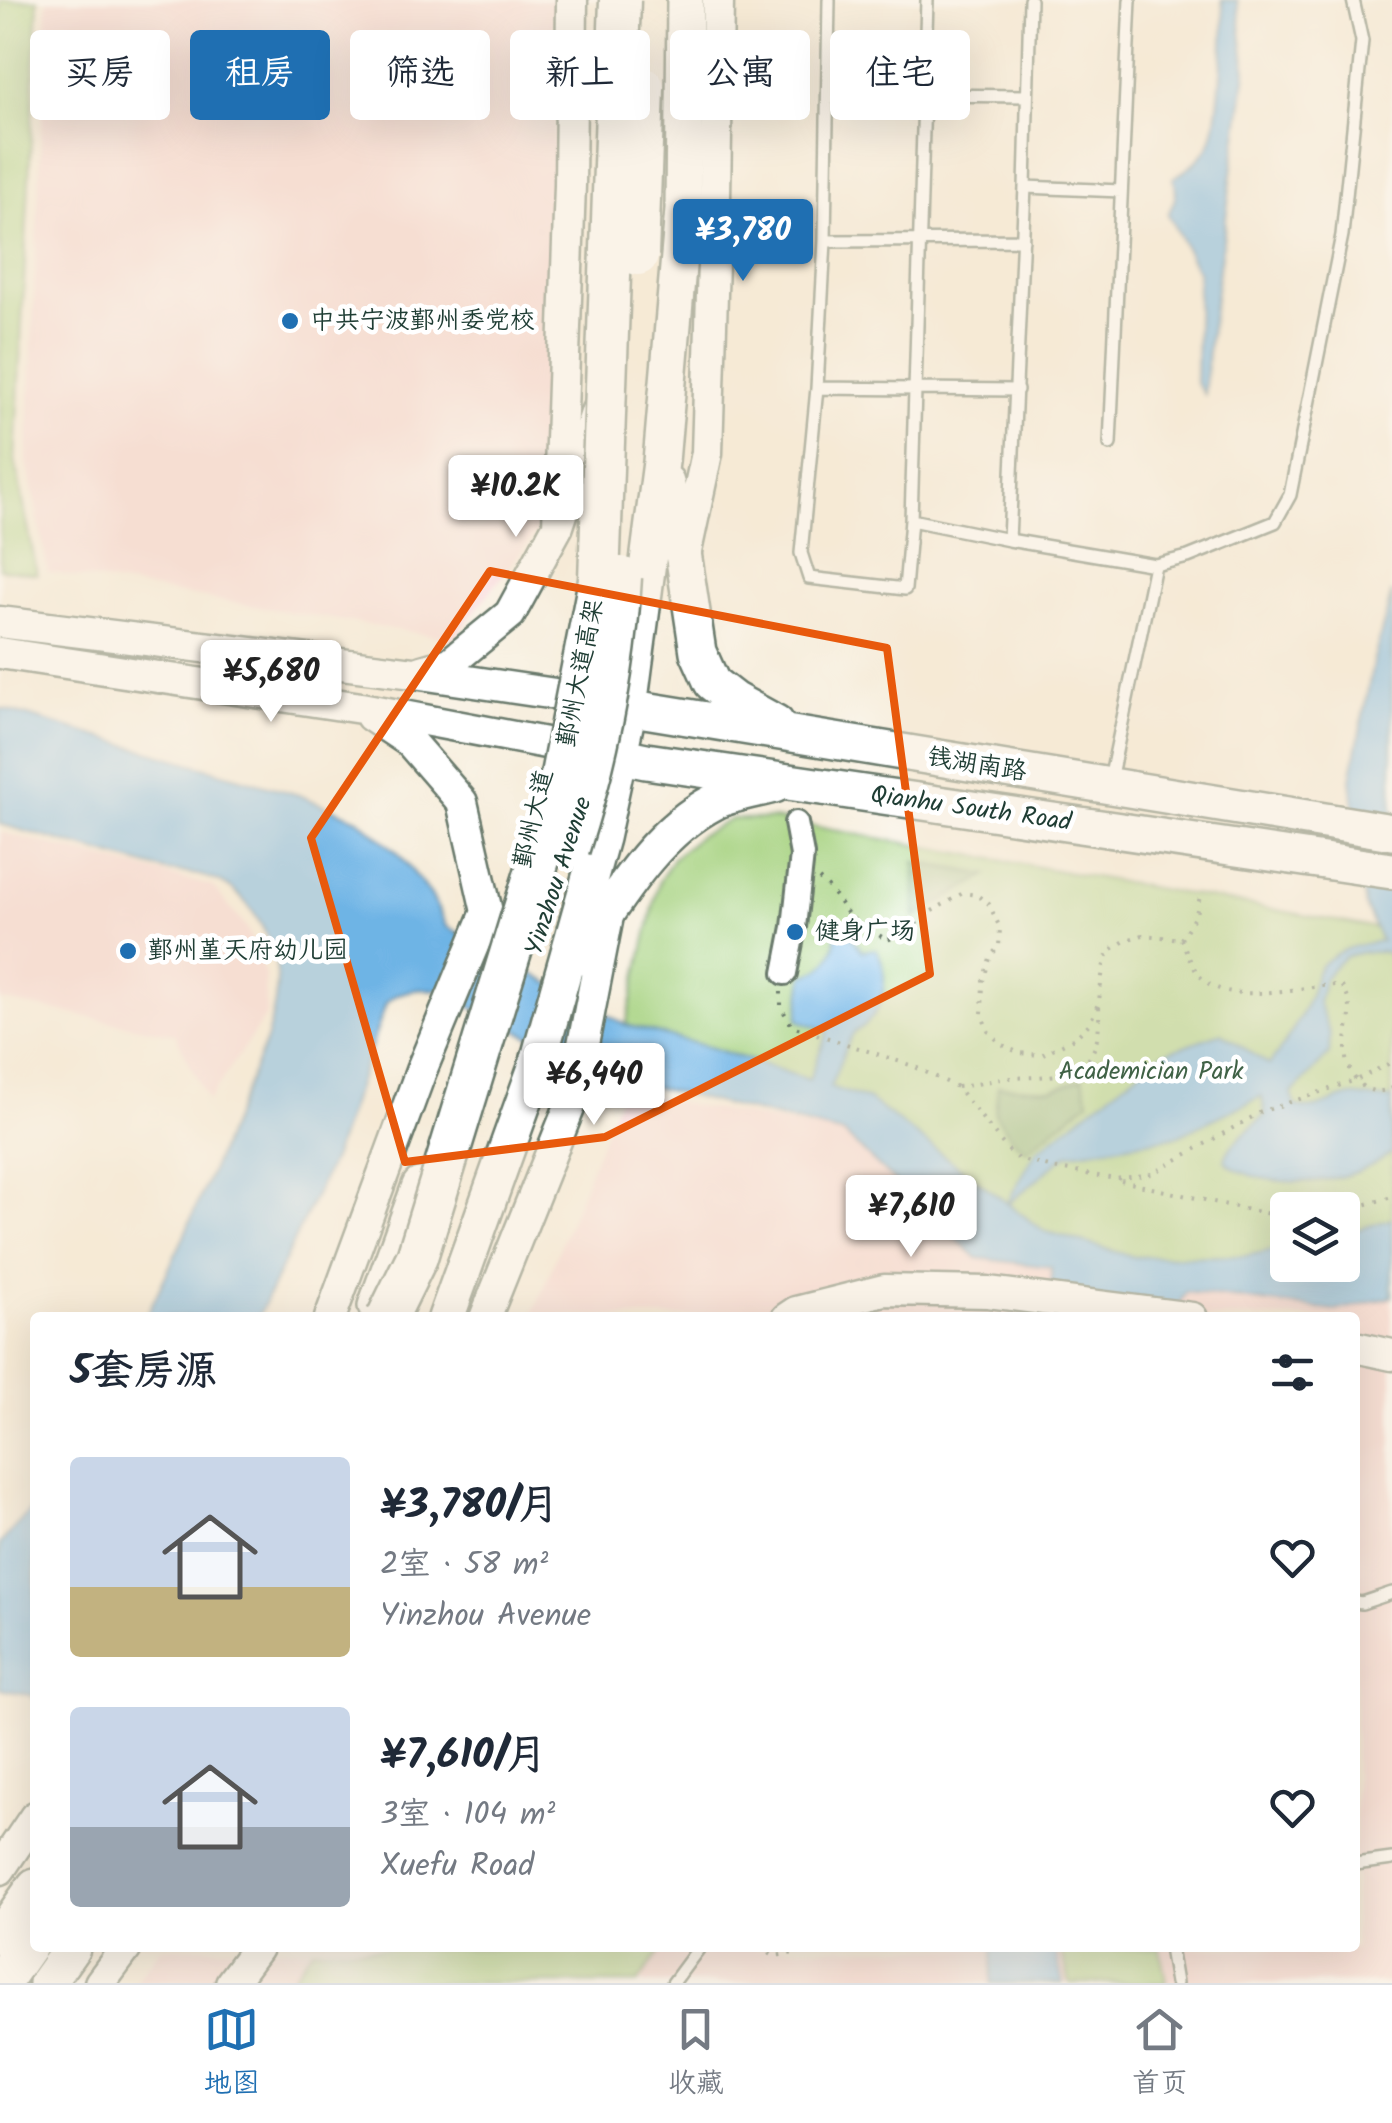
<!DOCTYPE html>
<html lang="zh">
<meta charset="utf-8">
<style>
:root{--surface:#fff;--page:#f2f2f3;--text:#1f2937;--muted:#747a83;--line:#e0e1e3;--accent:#1f6fb2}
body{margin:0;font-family:Kalam,"LXGW WenKai TC",sans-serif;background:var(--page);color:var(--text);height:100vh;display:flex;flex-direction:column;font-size:38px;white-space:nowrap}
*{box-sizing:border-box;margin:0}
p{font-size:32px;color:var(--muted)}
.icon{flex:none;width:55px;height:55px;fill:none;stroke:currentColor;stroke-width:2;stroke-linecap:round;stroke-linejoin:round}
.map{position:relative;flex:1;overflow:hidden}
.sheet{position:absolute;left:30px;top:1312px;width:1330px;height:640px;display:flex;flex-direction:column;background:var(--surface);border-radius:10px;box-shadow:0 10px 40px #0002}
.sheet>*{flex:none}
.guide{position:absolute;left:30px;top:30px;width:1332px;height:90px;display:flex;gap:20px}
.tools{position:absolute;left:1270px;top:1192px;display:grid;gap:20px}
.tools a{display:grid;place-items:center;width:90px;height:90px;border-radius:10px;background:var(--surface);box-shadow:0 10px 40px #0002;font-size:50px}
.price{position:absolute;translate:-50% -85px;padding:0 22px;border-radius:10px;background:#fff;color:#222;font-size:32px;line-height:65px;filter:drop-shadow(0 2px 5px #0008)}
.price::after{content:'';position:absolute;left:50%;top:60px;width:30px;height:22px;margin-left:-15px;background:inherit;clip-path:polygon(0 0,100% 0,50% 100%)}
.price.active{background:var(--accent);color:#fff}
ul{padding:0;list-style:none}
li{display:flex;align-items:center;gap:30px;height:250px;padding:0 40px}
li span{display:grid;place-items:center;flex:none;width:280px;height:200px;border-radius:10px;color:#555}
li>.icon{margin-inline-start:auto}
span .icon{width:120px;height:120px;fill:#fffc;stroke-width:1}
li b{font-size:42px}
h2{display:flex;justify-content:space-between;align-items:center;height:120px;padding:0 40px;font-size:42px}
.tag{padding:0 35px;border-radius:10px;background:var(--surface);box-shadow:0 10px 40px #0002;font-size:35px;line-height:90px}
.tag.active{background:var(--accent);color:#fff}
.dock{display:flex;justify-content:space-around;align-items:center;height:140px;border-top:2px solid var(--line);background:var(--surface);font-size:28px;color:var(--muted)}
.dock a{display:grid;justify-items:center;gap:5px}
.dock .active{color:var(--accent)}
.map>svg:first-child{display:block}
</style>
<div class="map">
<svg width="1392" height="1983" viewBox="0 0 1392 1983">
<rect width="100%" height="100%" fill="#fff"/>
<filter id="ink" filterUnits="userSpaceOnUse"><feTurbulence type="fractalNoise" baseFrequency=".01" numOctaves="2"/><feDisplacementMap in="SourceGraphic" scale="20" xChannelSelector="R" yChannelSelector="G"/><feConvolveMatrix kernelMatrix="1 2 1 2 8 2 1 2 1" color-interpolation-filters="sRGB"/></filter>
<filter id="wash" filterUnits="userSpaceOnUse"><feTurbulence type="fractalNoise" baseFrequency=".0048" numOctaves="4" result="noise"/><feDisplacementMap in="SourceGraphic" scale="40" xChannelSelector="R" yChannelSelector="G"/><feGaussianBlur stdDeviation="2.25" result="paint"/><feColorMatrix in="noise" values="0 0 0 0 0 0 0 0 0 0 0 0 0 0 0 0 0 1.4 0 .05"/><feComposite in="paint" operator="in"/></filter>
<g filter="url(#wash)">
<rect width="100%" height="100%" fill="#f5ead5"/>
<path fill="#f7d0cf" d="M47,0H555L554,181L537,532L453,639L48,572L27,461Z
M0,832L212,886L247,928L265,975L266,1015L208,1101L175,1034L0,1000Z
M621,1092L845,1134L977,1258L1051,1267L1185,1292L1335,1311L1392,1297V1983H134L161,1948H1355V1318L532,1317Z"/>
<path fill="#a5d17e" stroke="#628759" stroke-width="2.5" d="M0,0H38L15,460L37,574L0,569Z
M732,819H773L1392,931V1219L1343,1234L1342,1210H1288L1287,1247L1246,1256L1133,1257L1044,1231L869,1100L712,1048L626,1025L659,882L673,858L699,836Z
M313,1948H662L638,1983H292L289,1981Z
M1061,1948H1160L1166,1983H1070Z"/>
<path fill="#84b36d" stroke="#527850" stroke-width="2.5" d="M915,862L987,875L915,917Z
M1083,1078L1089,1101L1027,1150L1014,1141L995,1114L998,1086L1052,1089Z"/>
<path fill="#6eb4e5" stroke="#46788c" stroke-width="2.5" d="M1222,0H1237L1246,71L1209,342L1204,394L1196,383L1198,273L1168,214C1175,201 1179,192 1173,178C1186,171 1200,160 1208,147C1220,129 1226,24 1222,0Z
M1392,592V964L1386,952H1362L1345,957L1332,968L1323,981L1318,1002L1330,1035L1329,1054L1292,1093L1294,1105C1320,1115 1327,1100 1351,1096C1365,1094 1378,1102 1392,1098V1153C1381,1160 1369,1168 1357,1172C1320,1185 1256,1188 1225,1161C1227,1144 1252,1128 1265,1115L1262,1096L1177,1136L1067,1154L1008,1204L1044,1231L1133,1257L1246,1256L1287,1247L1288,1265H1342L1343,1234L1392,1219V1297L1335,1311L1186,1292L1172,1317H1045L1051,1299V1267L977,1258L844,1134L609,1076L437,990C419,988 399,990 386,1003L333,1157L258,1317H146L181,1243L266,1040C273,1016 280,987 276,963C271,937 253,906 233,890C215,876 188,872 166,871L0,824V708L299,795L358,819L398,853L431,895L446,926L626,1025L712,1048L809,1080L828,1031L798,1020L804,975C826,972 837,952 836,932L851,936L862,951L876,949C890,971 885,1006 866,1024C862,1028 856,1030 853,1034C844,1047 837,1072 830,1087L869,1100L1007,1203L1036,1151L1163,1053L1222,1033L1269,1065C1286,1044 1300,1020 1310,995C1315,981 1314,970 1327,960C1340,949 1364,943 1381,941L1365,906L1351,779L1373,663Z
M35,1505V1700L31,1695L0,1689V1544Z
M993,1948H1055L1063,1983H991Z"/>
</g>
<g filter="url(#ink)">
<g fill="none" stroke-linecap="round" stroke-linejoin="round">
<defs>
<path id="lane" d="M829,0L825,241L817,388L801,553L809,578L905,589L911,520
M927,0L911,520L1009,540L1025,187L1030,0
M828,98L924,95L1027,96
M1025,187L1121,191
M825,241L1023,240
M817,388L1017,390
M1110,444L1130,0
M1009,540L1155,565
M1110,780L1155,565L1188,557L1275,522L1290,495L1342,235L1362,41L1353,0
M1355,1602L1362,1603L1392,1593
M1355,1864L1392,1859
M1170,1948L1176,1983
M673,1983L699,1948"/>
<path id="street" d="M785,973L794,927L802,855L796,823"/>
<path id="secondary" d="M558,526L570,185L572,0
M685,556L707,453L715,199L718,0
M0,622L414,673L562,695
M0,653L361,708L551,744
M422,671L450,663L510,614L558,526L597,410
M371,716L410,742L462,802L487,912L494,931
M330,1318L421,1071L487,912
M485,1318L572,1101L609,911
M787,1318L796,1312L884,1290L988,1292L1192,1318
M1355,1347L1392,1355
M0,1869L35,1817
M100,1983L126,1948
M231,1983L257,1948"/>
<path id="primary" d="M666,482L684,559L698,652L712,683L734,700L776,723
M608,704L1392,832
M597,751L646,761L1392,871
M576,958C615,902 651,835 714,802C732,793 755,790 774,785
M376,1306L420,1186
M446,1318L538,1062L601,838L629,707L661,462L683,210L685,0
M0,1936L35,1886
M47,1983L72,1948"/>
<path id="highway" d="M0,1983L35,1933"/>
</defs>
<use href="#lane" stroke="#6a7a6c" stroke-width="16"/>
<use href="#street" stroke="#6a7a6c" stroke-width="28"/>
<use href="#secondary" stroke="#6a7a6c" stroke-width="35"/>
<use href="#primary" stroke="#6a7a6c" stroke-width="40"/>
<use href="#highway" stroke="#6a7a6c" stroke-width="45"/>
<path stroke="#6a7a6c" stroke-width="4" stroke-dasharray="2.5 8" stroke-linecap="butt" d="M819,879L828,887L851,918L887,940L901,935L932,911L963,893L977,895L989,904L1000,928L999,947L991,955L983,981L982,1015L988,1031L1001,1044L1019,1053L1041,1055L1076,1037L1090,1023L1099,1001L1103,968L1108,952L1126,940L1143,935L1181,939
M1181,939C1187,952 1193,971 1204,980C1233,1007 1305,984 1341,985C1346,993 1349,999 1350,1008C1351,1022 1345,1035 1346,1049C1347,1076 1364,1100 1392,1088
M1181,939L1196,914L1200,896
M781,992V1007L792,1026L913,1066L957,1087L1006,1148L1018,1159L1053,1168L1115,1179L1152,1174L1261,1112L1356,1080L1392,1062
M957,1087C975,1086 992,1079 1010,1078C1071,1076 1102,1077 1099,1005
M1121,1181L1249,1210L1270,1214L1288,1212
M1304,1210L1353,1208L1392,1197
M760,1948L774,1956L809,1951L813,1948"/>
<use href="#lane" stroke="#fff" stroke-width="11"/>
<use href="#street" stroke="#fff" stroke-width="22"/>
<use href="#secondary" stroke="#fff" stroke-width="30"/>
<use href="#primary" stroke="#fff" stroke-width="35"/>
<use href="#highway" stroke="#fff" stroke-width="40"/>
<defs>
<path id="highway-bridge" d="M638,255L644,88
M569,848C597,761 616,669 621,577
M387,1318L417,1257L554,811L599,580L620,0"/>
</defs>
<use href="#highway-bridge" stroke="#6a7a6c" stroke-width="45" stroke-linecap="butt"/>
<use href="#highway-bridge" stroke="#fff" stroke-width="40"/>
</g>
</g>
<path d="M0 0H1392V1983H0ZM490,571L887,648L930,974L605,1137L405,1162L311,838Z" fill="#f5ead5" fill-opacity=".55" fill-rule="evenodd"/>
<path fill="none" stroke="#e8590c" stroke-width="8" stroke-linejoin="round" d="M490,571L887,648L930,974L605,1137L405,1162L311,838Z"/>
<g fill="#1f6fb2" stroke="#fff" stroke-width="4">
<circle cx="290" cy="321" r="10"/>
<circle cx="795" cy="932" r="10"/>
<circle cx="128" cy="951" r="10"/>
</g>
<g text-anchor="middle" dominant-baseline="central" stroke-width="9" stroke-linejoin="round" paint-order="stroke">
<g font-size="25" fill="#1f3d34" stroke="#fff" text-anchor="start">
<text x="310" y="321">中共宁波鄞州委党校</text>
<text x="815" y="932">健身广场</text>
<text x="148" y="951">鄞州堇天府幼儿园</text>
</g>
<g font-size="25" fill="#1f3d34" stroke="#fff">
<text transform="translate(581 673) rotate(-79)">鄞州大道高架</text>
<text transform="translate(977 765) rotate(9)">钱湖南路</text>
<text transform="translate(971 809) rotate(8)">Qianhu South Road</text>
<text transform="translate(534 819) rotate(-77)">鄞州大道</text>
<text transform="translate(559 876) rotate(-72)">Yinzhou Avenue</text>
</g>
<g font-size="25" fill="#406246" stroke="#fff">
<text x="1151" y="1072">Academician Park</text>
</g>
</g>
</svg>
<div class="tools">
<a><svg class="icon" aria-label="layers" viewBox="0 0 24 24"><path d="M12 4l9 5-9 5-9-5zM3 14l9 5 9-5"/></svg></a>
</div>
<b class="price active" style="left:743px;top:284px">¥3,780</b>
<b class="price" style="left:516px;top:540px">¥10.2K</b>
<b class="price" style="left:271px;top:725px">¥5,680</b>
<b class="price" style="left:594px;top:1128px">¥6,440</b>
<b class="price" style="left:911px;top:1260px">¥7,610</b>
<div class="guide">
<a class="tag">买房</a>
<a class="tag active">租房</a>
<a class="tag">筛选</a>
<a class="tag">新上</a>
<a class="tag">公寓</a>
<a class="tag">住宅</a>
</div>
<section class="sheet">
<h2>5套房源<svg class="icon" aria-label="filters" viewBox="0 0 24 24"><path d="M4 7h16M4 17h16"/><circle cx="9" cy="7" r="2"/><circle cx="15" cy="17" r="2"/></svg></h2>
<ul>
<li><span style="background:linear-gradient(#c9d6e8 65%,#c2b280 0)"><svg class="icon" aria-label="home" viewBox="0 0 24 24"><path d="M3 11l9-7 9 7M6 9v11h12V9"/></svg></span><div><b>¥3,780/月</b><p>2室 · 58 m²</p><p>Yinzhou Avenue</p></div><svg class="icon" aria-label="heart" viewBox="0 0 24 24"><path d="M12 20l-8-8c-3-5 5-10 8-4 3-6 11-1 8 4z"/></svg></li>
<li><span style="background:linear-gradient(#c9d6e8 60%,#9aa5b1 0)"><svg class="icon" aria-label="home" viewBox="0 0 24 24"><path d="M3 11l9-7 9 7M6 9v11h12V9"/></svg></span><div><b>¥7,610/月</b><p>3室 · 104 m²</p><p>Xuefu Road</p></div><svg class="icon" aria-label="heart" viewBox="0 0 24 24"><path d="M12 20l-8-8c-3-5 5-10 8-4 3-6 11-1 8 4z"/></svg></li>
</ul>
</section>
</div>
<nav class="dock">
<a class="active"><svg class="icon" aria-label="map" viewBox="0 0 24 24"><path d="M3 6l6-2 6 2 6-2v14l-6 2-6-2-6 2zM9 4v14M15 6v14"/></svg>地图</a>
<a><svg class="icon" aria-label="saved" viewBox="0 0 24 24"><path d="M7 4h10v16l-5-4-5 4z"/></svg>收藏</a>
<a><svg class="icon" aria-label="home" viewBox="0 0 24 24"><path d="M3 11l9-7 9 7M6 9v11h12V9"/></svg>首页</a>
</nav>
